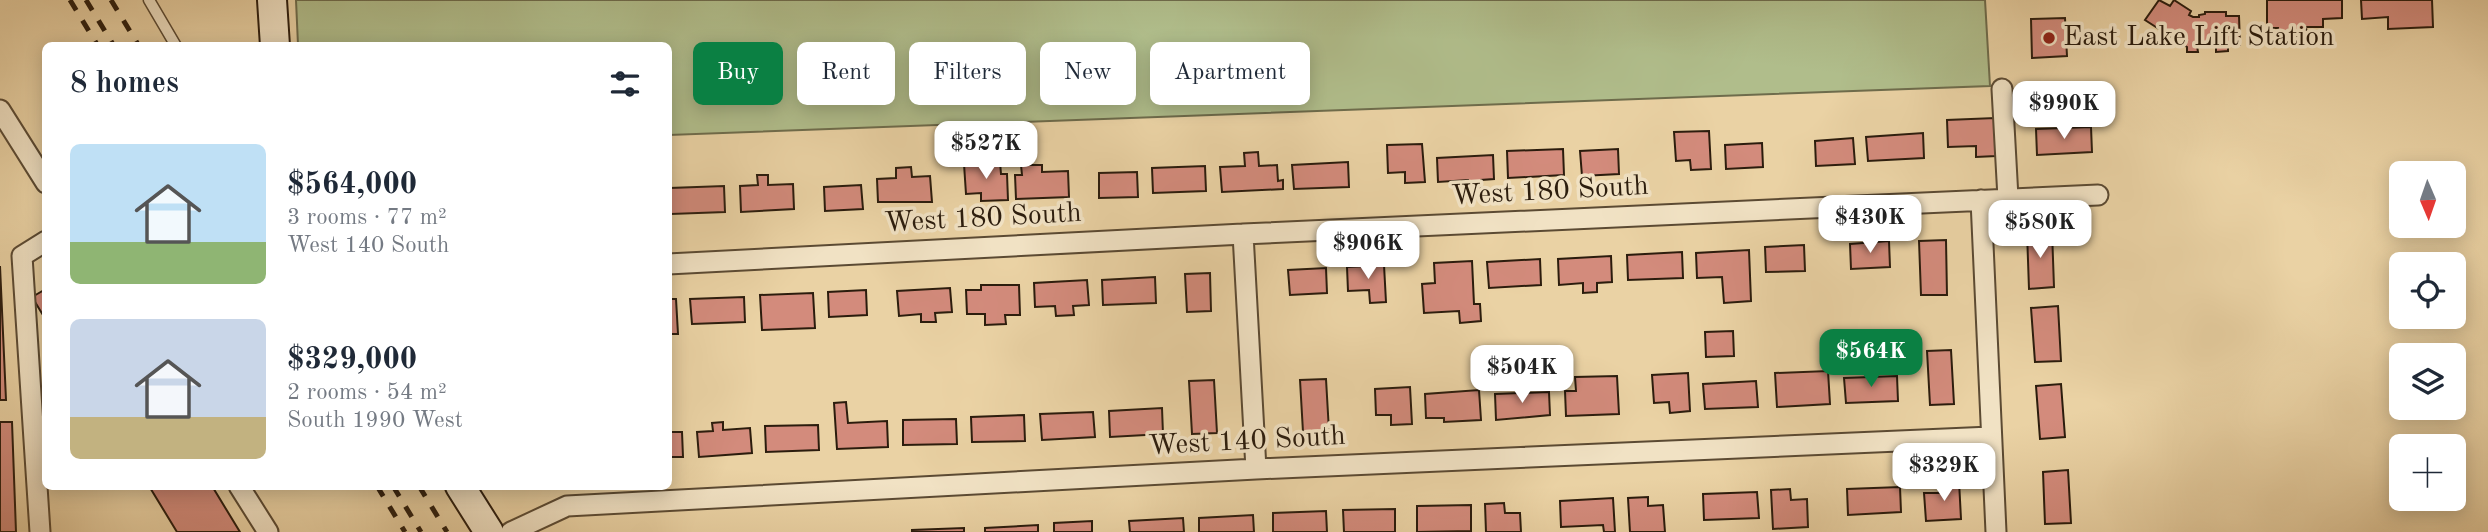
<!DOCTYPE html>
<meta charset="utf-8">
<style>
:root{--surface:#fff;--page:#f2f2f3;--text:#1f2937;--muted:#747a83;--accent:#0b8043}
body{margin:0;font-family:"Old Standard TT",serif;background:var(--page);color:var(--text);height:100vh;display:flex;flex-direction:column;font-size:26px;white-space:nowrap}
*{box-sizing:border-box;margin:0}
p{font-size:23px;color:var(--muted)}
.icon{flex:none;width:38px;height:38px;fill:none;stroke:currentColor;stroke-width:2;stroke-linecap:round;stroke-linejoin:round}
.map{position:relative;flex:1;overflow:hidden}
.side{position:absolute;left:42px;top:42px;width:630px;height:448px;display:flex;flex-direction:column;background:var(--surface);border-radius:10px;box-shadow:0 4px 18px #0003}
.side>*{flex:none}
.top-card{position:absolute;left:693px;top:42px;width:665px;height:63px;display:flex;gap:14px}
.needle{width:46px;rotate:178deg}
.controls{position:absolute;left:2389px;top:161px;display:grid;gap:14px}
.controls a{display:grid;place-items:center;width:77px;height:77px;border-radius:10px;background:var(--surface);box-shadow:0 4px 18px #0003;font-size:35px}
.price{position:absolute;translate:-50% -60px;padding:0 16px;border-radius:14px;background:#fff;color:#222;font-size:23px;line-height:46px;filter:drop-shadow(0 2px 4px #0008)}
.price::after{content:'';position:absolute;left:50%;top:42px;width:21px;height:16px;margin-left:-10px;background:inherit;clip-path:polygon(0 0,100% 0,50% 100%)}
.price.selected{background:var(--accent);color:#fff}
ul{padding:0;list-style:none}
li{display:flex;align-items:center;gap:21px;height:175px;padding:0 28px}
li span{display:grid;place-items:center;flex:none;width:196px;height:140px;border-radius:10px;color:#555}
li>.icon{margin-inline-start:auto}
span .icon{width:84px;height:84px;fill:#fffc;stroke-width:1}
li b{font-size:30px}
h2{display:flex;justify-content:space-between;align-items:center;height:84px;padding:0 28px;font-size:30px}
.chip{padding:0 24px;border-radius:10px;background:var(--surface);box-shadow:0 4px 18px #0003;font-size:24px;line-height:63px}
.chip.selected{background:var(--accent);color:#fff}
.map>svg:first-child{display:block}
</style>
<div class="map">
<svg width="2488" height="532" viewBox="0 0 2488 532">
<rect width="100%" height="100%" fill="#ead2a4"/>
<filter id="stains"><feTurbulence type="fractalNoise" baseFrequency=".00286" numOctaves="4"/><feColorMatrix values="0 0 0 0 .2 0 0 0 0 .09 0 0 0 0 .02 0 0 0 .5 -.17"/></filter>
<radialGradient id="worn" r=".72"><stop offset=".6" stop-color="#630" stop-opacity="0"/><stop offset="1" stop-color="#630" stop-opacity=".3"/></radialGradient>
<path fill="#b0bd8b" stroke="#6e6c4c" stroke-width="2" d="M296,0H1985L1990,86L669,135L668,46L298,45Z"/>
<path fill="#d38b7c" stroke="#2b1c0d" stroke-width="2" d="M2159,0L2170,6L2174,0L2191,11L2189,15L2193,17H2199V15L2205,14V12H2226V16H2239L2240,45H2228V51L2216,52V45L2197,46L2198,52H2187V47L2145,20Z
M2267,0H2342V18L2323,19V27H2306L2307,36H2278V28H2267Z
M2361,0H2432L2433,27L2388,29V17L2362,19Z
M2065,18L2067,56L2032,58L2031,19Z
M1995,118L1996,156L1976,157V146L1948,147L1947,120Z
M2091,127L2092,152L2037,155L2036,129Z
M1709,131L1711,169L1691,170L1690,160L1676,161L1674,132Z
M1923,133L1924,158L1868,161L1866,137Z
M1853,138L1855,164L1816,166L1815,141Z
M1762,143L1763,167L1726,169L1725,145Z
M1422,144L1425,182L1405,183V172L1388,173L1387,145Z
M1563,149L1564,175L1508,178L1507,151Z
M1618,149L1619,174L1582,176L1580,151Z
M1258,152L1259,166L1277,165L1278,181L1283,180V189L1222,192L1220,167L1245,166L1244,153Z
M1493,155L1494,179L1481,180V189L1469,190L1468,180L1438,182L1437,158Z
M1000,162L1001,174H1007L1008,200L981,201V193L966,194L964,164Z
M1348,162L1349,187L1294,189L1292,165Z
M1021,165H1042V172L1068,171L1069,197L1016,199L1015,175H1022Z
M1205,166L1206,191L1153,193L1152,168Z
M911,167L912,177L930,176L932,202H878L877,179L896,178V168Z
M1137,172L1138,197L1099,198V173Z
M757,175H768V185L793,184L794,209L741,212L740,186L758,185Z
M861,185L863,209L825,211L824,187Z
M724,186L725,212L671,214L670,188Z
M2052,231L2054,287L2029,289L2027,232Z
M1946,240L1947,295H1921L1919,241Z
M1889,241L1890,267L1851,269L1850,244Z
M1804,245L1805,271L1766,272L1765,247Z
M1749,250L1751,301L1724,303L1722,277L1697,278L1696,253Z
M1682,252L1683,278L1628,280L1627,255Z
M1611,256L1612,282L1597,283V292L1583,293V283L1559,285L1558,259Z
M1540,259L1541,285L1489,288L1487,262Z
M1472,261L1474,304H1480L1481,321L1460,323L1459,311L1424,313L1422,284L1435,283L1434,263Z
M1384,265L1386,302L1370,303L1369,290L1348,291L1347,267Z
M0,266L6,400H0Z
M1326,268L1327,293L1290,295L1288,270Z
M1210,273L1211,311L1187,312L1185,274Z
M1155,277L1156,303L1103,305L1102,280Z
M1087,280L1089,305L1073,306L1074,315L1056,316L1055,306L1035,307L1034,283Z
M981,285H1019L1020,315H1005L1006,324L985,325V314H967L966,290H981Z
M950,288L952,312L935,313L936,322H921V314L899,316L897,291Z
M46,289V320L32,297Z
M866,290L867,315L829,317L828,292Z
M813,293L815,328L762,330L760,295Z
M744,297L745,322L692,324L690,299Z
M668,299H676L678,334H668Z
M2058,306L2061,361L2035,362L2031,308Z
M1733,331L1734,356L1706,357L1705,332Z
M1951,350L1954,404L1930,405L1927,351Z
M1828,371L1830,404L1777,407L1775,373Z
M1688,373L1690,411L1670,413L1669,402L1654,403L1652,375Z
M1617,376L1619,414L1566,416L1565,391H1576L1575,377Z
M1897,376L1898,401L1846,403L1844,378Z
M1326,379L1329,431L1303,432L1300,380Z
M1214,380L1217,433L1192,434L1189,381Z
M1756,381L1758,407L1705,409L1703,384Z
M2061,384L2065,437L2040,439L2036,386Z
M1410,387L1412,424L1391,425V415H1376L1375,389Z
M1479,390L1481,420L1444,422V418H1426L1425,394Z
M1549,392L1550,415L1496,420L1495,394Z
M846,402L848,423L887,421L888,447L837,449L834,403Z
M1162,408L1163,434L1110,437L1109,411Z
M1093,412L1095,437L1042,440L1040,414Z
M1024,415L1025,441L972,442L971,417Z
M956,419L957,444L903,445V420Z
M0,422H12L16,532H0Z
M723,422V430L750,428L752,453L699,457L697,432L713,431L712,423Z
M818,425L819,450L766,452L765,426Z
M668,432H682L683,457H668Z
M2068,470L2071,523L2045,524L2043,472Z
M1959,481L1961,519L1926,521L1924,493H1939V482Z
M149,486H212L240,532H177Z
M1900,487L1901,512L1848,515L1847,489Z
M1790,489L1791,500L1807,499L1808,527L1773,529L1771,490Z
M1757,492L1759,518L1704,520L1703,494Z
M1648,497V506L1663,505L1665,532H1630L1628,498Z
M1613,498L1615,532H1604L1603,525L1561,527L1560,501Z
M1504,503L1505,513H1520L1521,532H1486L1485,504Z
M1471,505V531L1417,532V506Z
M1395,509V532H1344L1343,510Z
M1326,511L1327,532H1273V513Z
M1253,515L1254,532H1199V518Z
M1183,518L1184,532H1130L1129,521Z
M1092,521V532H1054V523Z
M1038,525V532H985V528Z
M964,528V532H912V530Z"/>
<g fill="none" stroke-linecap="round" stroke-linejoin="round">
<defs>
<path id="lane" d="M149,0L176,46"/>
<path id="street" d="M2002,89L2008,198
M0,110L46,183
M1981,200L1996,532
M1243,234L1256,469
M668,264L1243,234L2098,195
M239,486L268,532
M40,532L22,256L46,241
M511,532L567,506L1256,469L1991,437"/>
<path id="secondary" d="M272,0L275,46
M460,486L489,532"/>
</defs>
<use href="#lane" stroke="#5b4a33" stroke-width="13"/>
<use href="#street" stroke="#5b4a33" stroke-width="23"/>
<use href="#secondary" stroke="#2b1c0d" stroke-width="32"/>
<use href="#lane" stroke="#f1e2c4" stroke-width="10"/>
<use href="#street" stroke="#f1e2c4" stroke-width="19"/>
<use href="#secondary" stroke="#f1e2c4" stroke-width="28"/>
<path stroke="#2b1c0d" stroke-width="5" stroke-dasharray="12 12" stroke-linecap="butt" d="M70,0L98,46
M86,0L114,46
M111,0L139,46
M377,486L405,532
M393,486L421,532
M419,486L447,532"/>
</g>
<circle fill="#8f2418" stroke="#f1e2c4" stroke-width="2.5" cx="2049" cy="38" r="7"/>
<g text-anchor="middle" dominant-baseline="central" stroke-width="7" stroke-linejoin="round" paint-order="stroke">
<g font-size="28" fill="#2b1c0d" stroke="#f1e2c4" text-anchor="start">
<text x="2063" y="38">East Lake Lift Station</text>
</g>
<g font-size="28" fill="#2b1c0d" stroke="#f1e2c4">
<text transform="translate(1550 192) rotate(-3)">West 180 South</text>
<text transform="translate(983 219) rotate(-3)">West 180 South</text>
<text transform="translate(1247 442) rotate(-3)">West 140 South</text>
</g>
</g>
<rect width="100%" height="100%" filter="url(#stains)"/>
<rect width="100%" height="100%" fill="url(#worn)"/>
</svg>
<div class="controls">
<a><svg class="needle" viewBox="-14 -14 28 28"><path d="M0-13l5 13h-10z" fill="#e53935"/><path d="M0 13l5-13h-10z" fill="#747a83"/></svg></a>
<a><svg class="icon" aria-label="locate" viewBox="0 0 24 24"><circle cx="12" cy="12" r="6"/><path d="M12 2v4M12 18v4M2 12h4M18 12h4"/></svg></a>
<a><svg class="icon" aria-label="layers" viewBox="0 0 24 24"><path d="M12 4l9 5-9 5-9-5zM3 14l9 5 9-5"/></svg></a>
<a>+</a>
</div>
<b class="price" style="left:2064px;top:141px">$990K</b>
<b class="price" style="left:986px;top:181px">$527K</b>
<b class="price" style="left:1870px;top:255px">$430K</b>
<b class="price" style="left:2040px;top:260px">$580K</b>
<b class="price" style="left:1368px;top:281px">$906K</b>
<b class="price selected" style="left:1871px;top:389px">$564K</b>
<b class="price" style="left:1522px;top:405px">$504K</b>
<b class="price" style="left:1944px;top:503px">$329K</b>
<div class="top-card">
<a class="chip selected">Buy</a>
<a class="chip">Rent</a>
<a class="chip">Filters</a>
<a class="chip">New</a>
<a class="chip">Apartment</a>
</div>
<section class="side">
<h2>8 homes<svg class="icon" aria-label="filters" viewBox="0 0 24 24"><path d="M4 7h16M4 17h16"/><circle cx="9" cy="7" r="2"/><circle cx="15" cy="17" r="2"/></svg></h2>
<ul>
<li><span style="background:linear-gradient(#bfe0f5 70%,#8fb573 0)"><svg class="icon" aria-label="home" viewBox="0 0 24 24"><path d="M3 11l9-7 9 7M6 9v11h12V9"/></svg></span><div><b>$564,000</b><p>3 rooms · 77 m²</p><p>West 140 South</p></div></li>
<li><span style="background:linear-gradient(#c9d6e8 70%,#c2b280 0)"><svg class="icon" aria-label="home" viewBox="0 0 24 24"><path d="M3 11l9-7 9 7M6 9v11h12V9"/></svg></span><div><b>$329,000</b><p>2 rooms · 54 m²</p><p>South 1990 West</p></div></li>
</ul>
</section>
</div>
